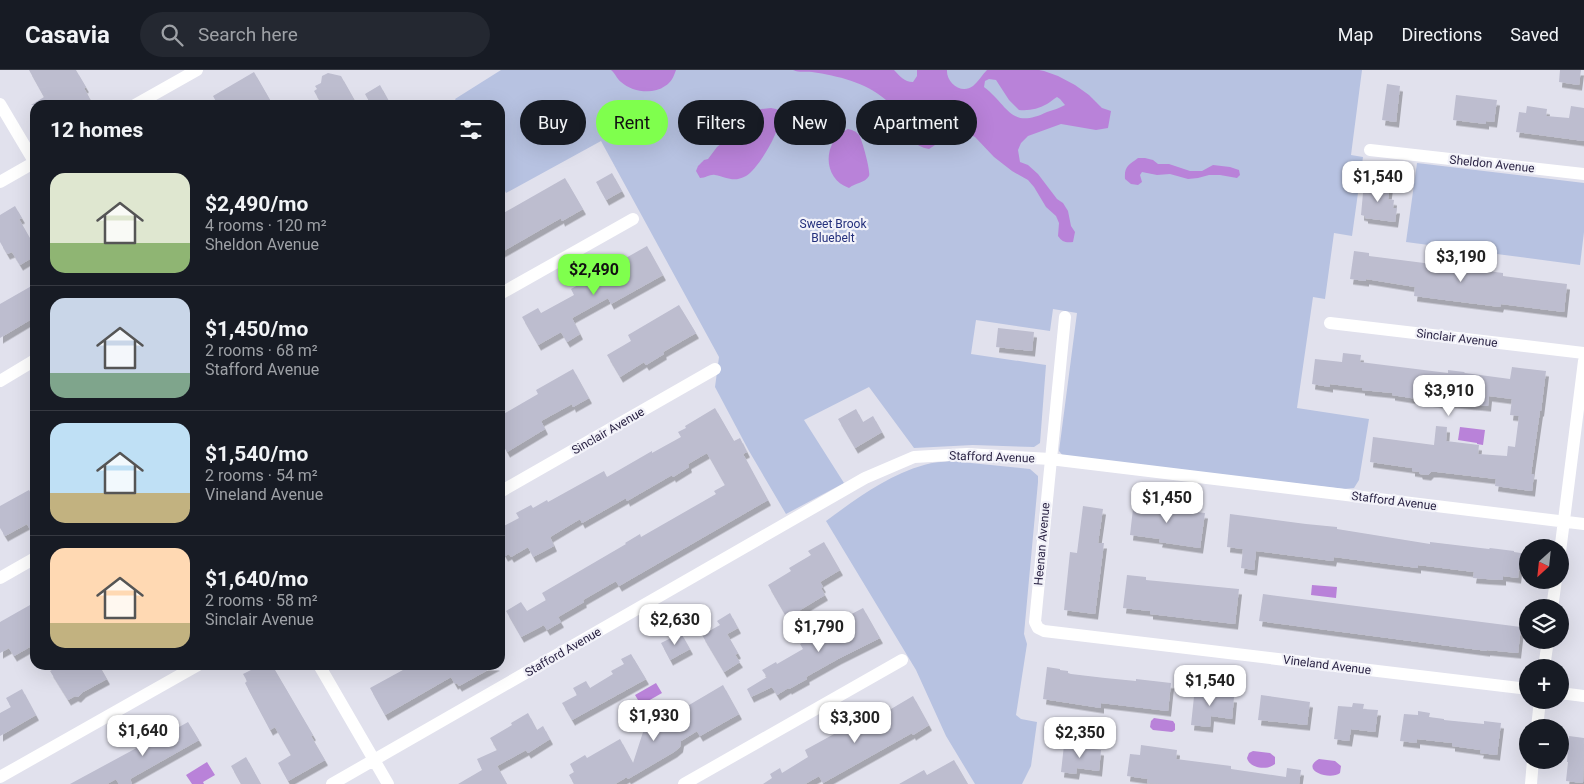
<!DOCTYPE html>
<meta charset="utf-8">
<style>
:root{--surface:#171b24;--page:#242831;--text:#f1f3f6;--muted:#9ea1a6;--line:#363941;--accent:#7fff4d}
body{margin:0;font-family:Roboto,sans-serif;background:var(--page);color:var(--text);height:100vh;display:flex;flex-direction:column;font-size:19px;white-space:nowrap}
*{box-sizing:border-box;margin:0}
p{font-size:16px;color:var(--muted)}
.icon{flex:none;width:28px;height:28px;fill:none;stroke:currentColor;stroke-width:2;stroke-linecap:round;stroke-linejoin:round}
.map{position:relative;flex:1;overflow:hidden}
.side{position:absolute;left:30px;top:30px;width:475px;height:570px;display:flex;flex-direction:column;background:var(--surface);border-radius:15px;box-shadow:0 5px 20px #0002}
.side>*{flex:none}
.guide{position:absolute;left:520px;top:30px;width:475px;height:45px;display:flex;gap:10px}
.needle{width:32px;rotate:207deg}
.controls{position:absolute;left:1519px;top:469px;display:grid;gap:10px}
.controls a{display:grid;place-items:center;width:50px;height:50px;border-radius:50%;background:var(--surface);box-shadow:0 5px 20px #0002;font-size:25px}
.price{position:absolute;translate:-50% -42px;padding:0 11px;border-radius:10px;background:#fff;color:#222;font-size:16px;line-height:32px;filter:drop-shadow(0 1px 2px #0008)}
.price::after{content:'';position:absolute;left:50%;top:30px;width:15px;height:11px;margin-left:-8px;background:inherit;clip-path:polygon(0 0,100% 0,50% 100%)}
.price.on{background:var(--accent);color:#111}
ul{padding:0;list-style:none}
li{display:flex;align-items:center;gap:15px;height:125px;padding:0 20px}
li+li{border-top:1px solid var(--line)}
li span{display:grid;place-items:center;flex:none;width:140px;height:100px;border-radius:15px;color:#555}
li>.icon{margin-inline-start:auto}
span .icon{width:60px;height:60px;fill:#fffc;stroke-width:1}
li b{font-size:21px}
h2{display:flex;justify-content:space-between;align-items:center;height:60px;padding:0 20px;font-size:21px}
.tag{padding:0 18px;border-radius:22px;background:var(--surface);box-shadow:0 5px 20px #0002;font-size:18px;line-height:45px}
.tag.on{background:var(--accent);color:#111}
header{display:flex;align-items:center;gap:30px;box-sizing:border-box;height:70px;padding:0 25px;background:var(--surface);border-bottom:1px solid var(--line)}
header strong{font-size:24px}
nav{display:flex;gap:28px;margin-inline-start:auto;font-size:18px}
.search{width:350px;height:45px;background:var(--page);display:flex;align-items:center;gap:12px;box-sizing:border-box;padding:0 18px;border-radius:28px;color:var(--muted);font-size:19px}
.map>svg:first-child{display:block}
</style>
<header>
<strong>Casavia</strong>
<div class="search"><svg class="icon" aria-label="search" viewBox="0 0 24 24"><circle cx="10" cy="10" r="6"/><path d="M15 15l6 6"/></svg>Search here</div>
<nav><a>Map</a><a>Directions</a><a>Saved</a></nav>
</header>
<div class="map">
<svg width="1584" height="714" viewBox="0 0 1584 714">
<defs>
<filter id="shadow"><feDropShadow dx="3" dy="5.5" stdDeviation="0" flood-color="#0004"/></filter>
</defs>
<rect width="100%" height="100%" fill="#e1e1ed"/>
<path fill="#b7c2e1" d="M501,0H1362L1351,85L1363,87L1352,166L1334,163L1325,229L1313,227L1297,338L1369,349L1359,410L1354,418L1344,419L1064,387L1059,381L1077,243L1053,239L1050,261L976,250L971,284L1046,295L1040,373L1034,377L973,375L914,378L869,317L804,350L844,413L786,444L749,381L715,317L719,287L601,71L506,123L500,111V35H459L455,29Z
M1417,93L1584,113V162L1580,195L1406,172Z
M951,391L1030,399L1038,406V412L1024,564L1027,574L1016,645L1021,649L1037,652L1031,696L1022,714H975L946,666L916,600L826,451C856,429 888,405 924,395C933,392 942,392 951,391Z"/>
<path fill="#b982d9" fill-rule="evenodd" d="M611,0H676C674,6 671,13 665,16C653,25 632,22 621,12C617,9 615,3 611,0Z
M793,0H894C900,6 904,12 913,12L917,6V0H947C946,12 961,25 973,16C978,12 982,5 987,0H1039L1044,1L1058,6L1075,15L1089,25L1102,38L1111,41L1108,58L1096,60L1061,54L1028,66L1021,73L1018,80L1020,92L1028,95L1038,104L1057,129L1063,133L1068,141L1071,156L1075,162L1073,172C1066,173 1062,172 1058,166L1059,153L1056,146L1046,137L1034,117L1028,110L1012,101L994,87L975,67L967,63L958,62L953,63L929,79C899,73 906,46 886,30C865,12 838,6 812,2C805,1 800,3 793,0ZM989,9L996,10L1009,30L1019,40C1029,41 1038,39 1047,34C1051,32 1053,29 1057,27L1060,29L1065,35C1060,38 1053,40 1047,42C1010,60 1009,36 984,17L985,11Z
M771,38L776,39L780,41C784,56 759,98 746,106C733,113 727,107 715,105C710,104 706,108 700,108L696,101L698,96L704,90L708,89L717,77L737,61L753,43L761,39Z
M848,59C852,60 856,61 859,65C862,69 871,102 869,106C865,113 855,113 849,118C821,108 823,70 848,59Z
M1138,88H1145L1153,90L1158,94H1169L1190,101H1202L1213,95L1230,97L1239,100L1240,105L1237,108L1220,105H1209L1198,108L1188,109L1170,104L1157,105L1142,102L1140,105L1142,112L1138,115L1131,114L1125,109C1124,96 1129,95 1138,88Z
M1460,357L1485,360L1483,375L1477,374V373L1458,370Z
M1312,515L1337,517L1336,528L1311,525Z
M656,613L662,623L641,635L635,625Z
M1154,648L1173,651L1175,654V660L1172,662L1153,660L1150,657L1151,651Z
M1253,681L1270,683L1275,687V694C1267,701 1249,698 1247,688L1249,683Z
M1319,689L1335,691L1341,696L1340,703C1330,711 1299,700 1319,689Z
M207,692L215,705L203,712L204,714H192L186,705Z"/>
<path fill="#bdbdcf" filter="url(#shadow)" d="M29,0H76L86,17L84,18L90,29L79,35H31L44,27Z
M1560,0H1581L1579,15L1559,12Z
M254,2L273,35H218L213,26Z
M328,3L341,6L354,29L343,35H341L338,30L328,35H322L314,21L317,19L315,16L321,13L322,6Z
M1387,14L1400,16L1396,52L1382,50Z
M380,15L391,35H371L365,24Z
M1456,25L1497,30L1494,52L1486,51V54L1453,50Z
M1527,36L1547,39L1546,46L1569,48L1571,36L1584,38V71L1516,62L1519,42L1526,43Z
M612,103L622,121L606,130L596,112Z
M565,108L583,139L562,151L561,148L500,183V145Z
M1364,112L1390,115L1388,129L1394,130L1393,138H1397L1395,152L1365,148V146L1361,145Z
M15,136L22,148L19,149L35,177V186L20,195L12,182L7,184L0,172V145Z
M647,176L663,205L611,234L608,228L572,248L580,264L567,272L561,262L538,275L522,247L538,238L541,243L574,225L571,219Z
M1354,181L1369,183V186L1503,203V206L1567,214L1564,242L1501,234L1500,237L1414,226L1415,217L1366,209V211L1350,209Z
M35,214V247L0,268V234Z
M679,235L696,263L663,282L664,284L646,295L644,292L620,307L607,285L631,271L628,265Z
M998,258L1034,262L1032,281L996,277Z
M1343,283L1361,285L1360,292L1448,303V300L1464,302L1465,303L1510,309L1512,297L1546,301L1541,341H1540L1531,404H1534L1532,421L1495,416L1496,409L1437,402H1431L1428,405L1420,404L1419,402L1412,401V398L1370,392L1373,367L1434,375L1436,356L1447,357L1446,371L1479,375L1478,384L1507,386L1508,376L1515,377L1519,346L1510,345L1512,329L1489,326L1488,336L1448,332V334L1392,325V323L1362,320V318L1330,314V317L1312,314L1315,289L1342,292Z
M573,299L589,328L573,337L572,334L541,351L545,359L507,382L500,369V346L538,324L536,320Z
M715,338L734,371L740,368L747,382L743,384L768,430L619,516L616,511L583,530L584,532L558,547L561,552L547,560L544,555L521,567L506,541L521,532L527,541L546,530L542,523L626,474L625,473L640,464L641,467L716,424L714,421L725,415L707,383L688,394L689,397L673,407L672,405L627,431L626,428L582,453L580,449L550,467L554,476L533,487L528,477L511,487L509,484L505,486L500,477V458L519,448L516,443L531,435L533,438L547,430L548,432L604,401L607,407L652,381V383L681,367L678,362L686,358L685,356Z
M856,339L863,352L873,346L882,362L855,378L838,349Z
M29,420L35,431V468L27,454L5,466L0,458V436Z
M1134,430L1153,432V434L1180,438L1179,440L1205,443L1200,478L1159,472L1160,469L1130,465Z
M1083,436L1103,439L1098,473H1104L1095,544L1064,540L1070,482L1077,483Z
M1230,444L1306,454L1337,457V459L1430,474V472L1489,479L1490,478L1514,481V482L1528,484L1526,501L1519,500L1518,508L1503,506V510L1486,509L1473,508L1474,502L1418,495V498L1334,487L1333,491L1256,481L1254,500L1241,498L1243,479L1227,477Z
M824,472L840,500L820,512L823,517L821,518L825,525L787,548L768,515L791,501L789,498L811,485L808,481Z
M1127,505L1146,507V510L1239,519L1235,554L1150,544V541L1123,538Z
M1263,524L1521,557L1518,583L1487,580V581L1259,551Z
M30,535L35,543V574L14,586L9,578L0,583V552Z
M863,538L880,568L838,589L806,607L807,609L789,619L788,618L777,625L772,617L751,627L747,619L767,607L762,600L776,592L777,594L803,579L800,574L807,570L806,569L808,567Z
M730,543L738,558L727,564L738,583L735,585L740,592L724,602L702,565L720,555L717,551Z
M681,563L690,579L670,590L661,573Z
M631,584L646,609L572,650L562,633L577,625L573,618L586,611L590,618L613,604L611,601L624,594L621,589Z
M61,595H99L107,609L83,622L78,627L75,626L68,630L50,601Z
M248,595H272L313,665L311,666L325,690L288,711L278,693L291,685L275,657L270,660L245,613L247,611L243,604L251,600Z
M412,595H497L459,616L457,613L455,614L451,607L385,645L370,618Z
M1047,597L1060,599V600L1068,601V603L1071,604L1105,608L1136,611V609L1171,613L1168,641L1101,633V638L1043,629Z
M723,615L739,644L700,666L697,661L681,671L680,677L674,682L628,709L627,707L615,714H574L569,705L574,702L570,694L585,685L587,688L620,669L633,693L644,659L666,647L690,650L684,638Z
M1195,617L1213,619L1212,625L1234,627L1232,649L1211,646L1210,657L1191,655Z
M22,619L36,645L0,666V643L11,637L6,628Z
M1261,625L1310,632L1307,655L1258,650Z
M913,626L929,655L913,665L912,663L823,713L819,706L805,714H763L772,708L770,704L780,698L782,703L808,687L805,680L865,647L867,649L889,636L891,639Z
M1353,633L1364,634L1363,639L1378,640L1375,662L1351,659L1349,671L1334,669L1338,636L1352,637Z
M1418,641L1430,643L1429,647L1444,649V650L1484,654V651L1501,653L1497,685L1480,683L1481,680L1452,676V673L1417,669V673L1400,671L1404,644L1418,645Z
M528,643L537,660L543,656L550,669L528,683L526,680L497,696L507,714H458L482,700L477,689L497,680L490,668L512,655L511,653Z
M188,652L199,670L130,709L132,714H119L116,709L107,714H70L155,668L153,664L168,656L172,661Z
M1569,666L1584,668L1583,713L1566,711L1568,692H1567Z
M1064,675L1101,680L1099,701L1077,698L1076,704L1061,702Z
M1141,675L1177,680L1176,689L1231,696V699L1286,707L1287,698L1301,700L1299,714H1159L1147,713L1148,709L1127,706L1130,684L1140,685Z
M246,687L261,714H241L231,696Z
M954,690L968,714H899L924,700L927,705Z"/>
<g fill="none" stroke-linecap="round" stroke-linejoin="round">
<path stroke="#fff" stroke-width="12" d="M0,34L35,93
M135,35L197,0
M1370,80L1584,104
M0,112L35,92
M500,224L633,149
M1065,247L1035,552L1038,558L1044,561L1528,619
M1330,253L1584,283
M0,311L35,290
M500,422L715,299
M1560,482L1584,291
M0,508L35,488
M1552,538L1556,510
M319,595L388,714
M1544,598L1548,570
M1560,623L1584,626
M1537,658L1540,630
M0,707L198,595
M332,714L865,408L914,387L967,384L1050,389L1584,454
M684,714L902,590
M1531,714L1533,690"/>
</g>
<g text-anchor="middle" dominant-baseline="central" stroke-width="4.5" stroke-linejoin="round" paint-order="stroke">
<g font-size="12" fill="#261f40" stroke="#f2f2f9">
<text transform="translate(1492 94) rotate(6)">Sheldon Avenue</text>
<text transform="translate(1457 268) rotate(7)">Sinclair Avenue</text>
<text transform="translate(608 361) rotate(-30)">Sinclair Avenue</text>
<text transform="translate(992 387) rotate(2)">Stafford Avenue</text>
<text transform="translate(1394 431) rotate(7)">Stafford Avenue</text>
<text transform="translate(1042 474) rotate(-85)">Heenan Avenue</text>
<text transform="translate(563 582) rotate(-30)">Stafford Avenue</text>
<text transform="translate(1327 595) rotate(7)">Vineland Avenue</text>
</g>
<g font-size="12" fill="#24307c" stroke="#f2f2f9">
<text x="833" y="154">Sweet Brook<tspan x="833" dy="14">Bluebelt</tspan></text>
</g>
</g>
</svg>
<div class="controls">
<a><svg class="needle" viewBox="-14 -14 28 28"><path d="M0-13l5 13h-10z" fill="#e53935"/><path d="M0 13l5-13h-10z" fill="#9ea1a6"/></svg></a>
<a><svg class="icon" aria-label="layers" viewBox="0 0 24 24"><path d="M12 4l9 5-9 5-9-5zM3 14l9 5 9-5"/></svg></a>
<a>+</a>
<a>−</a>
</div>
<b class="price" style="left:1378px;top:133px">$1,540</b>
<b class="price" style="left:1461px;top:213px">$3,190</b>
<b class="price on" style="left:594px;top:226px">$2,490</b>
<b class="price" style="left:1449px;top:347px">$3,910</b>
<b class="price" style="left:1167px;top:454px">$1,450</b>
<b class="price" style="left:675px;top:576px">$2,630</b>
<b class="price" style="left:819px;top:583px">$1,790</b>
<b class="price" style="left:1210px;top:637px">$1,540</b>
<b class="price" style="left:654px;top:672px">$1,930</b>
<b class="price" style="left:855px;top:674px">$3,300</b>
<b class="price" style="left:143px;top:687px">$1,640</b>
<b class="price" style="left:1080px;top:689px">$2,350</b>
<div class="guide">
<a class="tag">Buy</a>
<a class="tag on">Rent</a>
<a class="tag">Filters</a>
<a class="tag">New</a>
<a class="tag">Apartment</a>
</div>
<section class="side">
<h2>12 homes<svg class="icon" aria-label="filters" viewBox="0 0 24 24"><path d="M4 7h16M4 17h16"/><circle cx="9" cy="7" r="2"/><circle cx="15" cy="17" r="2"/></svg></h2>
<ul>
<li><span style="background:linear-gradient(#dfe7d0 70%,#8fb573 0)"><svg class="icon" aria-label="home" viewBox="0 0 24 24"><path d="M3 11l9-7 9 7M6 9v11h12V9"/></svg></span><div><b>$2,490/mo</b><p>4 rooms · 120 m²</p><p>Sheldon Avenue</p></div></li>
<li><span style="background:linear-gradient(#c9d6e8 75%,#7fa58c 0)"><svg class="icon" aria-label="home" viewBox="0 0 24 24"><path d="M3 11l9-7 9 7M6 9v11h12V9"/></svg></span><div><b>$1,450/mo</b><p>2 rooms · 68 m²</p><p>Stafford Avenue</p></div></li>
<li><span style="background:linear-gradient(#bfe0f5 70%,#c2b280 0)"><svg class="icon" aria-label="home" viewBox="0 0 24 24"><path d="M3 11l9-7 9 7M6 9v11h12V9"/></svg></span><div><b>$1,540/mo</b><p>2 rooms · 54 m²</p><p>Vineland Avenue</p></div></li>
<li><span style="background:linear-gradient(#ffd9b3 75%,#c2b280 0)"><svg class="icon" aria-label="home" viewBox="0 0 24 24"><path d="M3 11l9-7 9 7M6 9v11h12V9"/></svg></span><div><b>$1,640/mo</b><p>2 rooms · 58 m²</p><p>Sinclair Avenue</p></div></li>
</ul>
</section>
</div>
